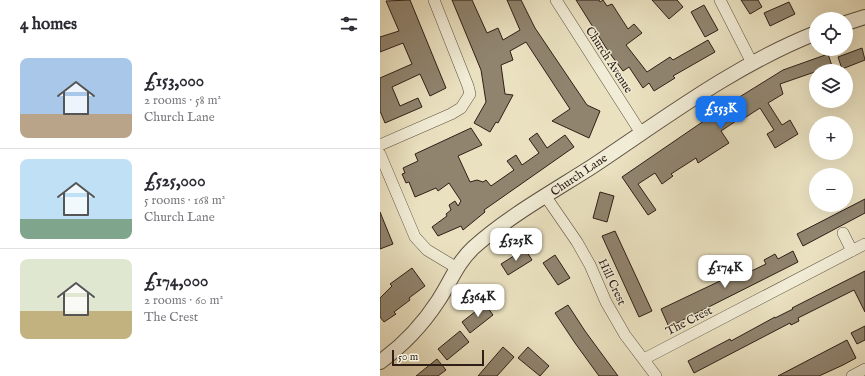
<!DOCTYPE html>
<meta charset="utf-8">
<style>
:root{--surface:#fff;--page:#f2f2f3;--text:#2b2b33;--muted:#7c7c81;--line:#e1e1e2;--accent:#1a73e8}
body{margin:0;font-family:"IM FELL English",serif;background:var(--page);color:var(--text);height:100vh;display:flex;flex-direction:column;font-size:15px;white-space:nowrap}
*{box-sizing:border-box;margin:0}
p{font-size:13px;color:var(--muted)}
.icon{flex:none;width:22px;height:22px;fill:none;stroke:currentColor;stroke-width:2;stroke-linecap:round;stroke-linejoin:round}
.map{position:relative;flex:1;overflow:hidden}
.sheet{display:flex;flex-direction:column;background:var(--surface);width:380px}
.sheet>*{flex:none}
.tools{position:absolute;left:429px;top:12px;display:grid;gap:8px}
.tools a{display:grid;place-items:center;width:44px;height:44px;border-radius:50%;background:var(--surface);box-shadow:0 4px 16px #0002;font-size:20px}
.scale{position:absolute;left:12px;bottom:10px;width:92px;box-sizing:border-box;padding-left:4px;border:2px solid #2f1f17;border-top:0;font-size:11px;line-height:14px;white-space:nowrap;color:#2f1f17;-webkit-text-stroke:3px #f1ecd6;paint-order:stroke}
.price{position:absolute;translate:-50% -34px;padding:0 9px;border-radius:8px;background:#fff;color:#222;font-size:13px;line-height:26px;filter:drop-shadow(0 1px 2px #0008)}
.price::after{content:'';position:absolute;left:50%;top:24px;width:12px;height:9px;margin-left:-6px;background:inherit;clip-path:polygon(0 0,100% 0,50% 100%)}
.price.selected{background:var(--accent);color:#fff}
ul{padding:0;list-style:none}
li{display:flex;align-items:center;gap:12px;height:100px;padding:0 20px}
li+li{border-top:1px solid var(--line)}
li span{display:grid;place-items:center;flex:none;width:112px;height:80px;border-radius:8px;color:#555}
li>.icon{margin-inline-start:auto}
span .icon{width:48px;height:48px;fill:#fffc;stroke-width:1}
li b{font-size:17px}
h2{display:flex;justify-content:space-between;align-items:center;height:48px;padding:0 20px;font-size:17px}
main{display:flex;flex:1;min-height:0}
.map>svg:first-child{display:block}
</style>
<main>
<section class="sheet">
<h2>4 homes<svg class="icon" aria-label="filters" viewBox="0 0 24 24"><path d="M4 7h16M4 17h16"/><circle cx="9" cy="7" r="2"/><circle cx="15" cy="17" r="2"/></svg></h2>
<ul>
<li><span style="background:linear-gradient(#a9c7e8 70%,#b9a48a 0)"><svg class="icon" aria-label="home" viewBox="0 0 24 24"><path d="M3 11l9-7 9 7M6 9v11h12V9"/></svg></span><div><b>£153,000</b><p>2 rooms · 58 m²</p><p>Church Lane</p></div></li>
<li><span style="background:linear-gradient(#bfe0f5 75%,#7fa58c 0)"><svg class="icon" aria-label="home" viewBox="0 0 24 24"><path d="M3 11l9-7 9 7M6 9v11h12V9"/></svg></span><div><b>£525,000</b><p>5 rooms · 168 m²</p><p>Church Lane</p></div></li>
<li><span style="background:linear-gradient(#dfe7d0 65%,#c2b280 0)"><svg class="icon" aria-label="home" viewBox="0 0 24 24"><path d="M3 11l9-7 9 7M6 9v11h12V9"/></svg></span><div><b>£174,000</b><p>2 rooms · 60 m²</p><p>The Crest</p></div></li>
</ul>
</section>
<div class="map">
<svg width="485" height="376" viewBox="0 0 485 376">
<rect width="100%" height="100%" fill="#eae1c0"/>
<filter id="stains"><feTurbulence type="fractalNoise" baseFrequency=".005" numOctaves="4"/><feColorMatrix values="0 0 0 0 .2 0 0 0 0 .09 0 0 0 0 .02 0 0 0 .5 -.17"/></filter>
<radialGradient id="worn" r=".72"><stop offset=".6" stop-color="#630" stop-opacity="0"/><stop offset="1" stop-color="#630" stop-opacity=".3"/></radialGradient>
<path fill="#90846f" stroke="#2f1f17" d="M30,0L66,88L50,96L40,74L12,87L20,106L38,98L42,107L5,123L0,111V78L32,64L23,43L0,52V37L19,31L6,1Z
M72,0H92L107,33L118,28L123,40L140,30L127,0H141L155,28L207,105L220,111L209,138L172,121L190,109L146,42L130,51L133,60L121,65L125,94L133,95L118,123L116,122L110,132L94,123L106,102L101,70Z
M196,0H219L220,2L223,0L227,6L232,4L248,29L254,24L262,33L246,45L267,72L290,57L293,60L328,40L335,52L293,76L295,78L274,91L269,83L263,88L249,67L243,71L228,51Z
M272,0H297L303,7L289,19Z
M361,0H378L382,7L370,14Z
M409,2L415,14L390,26L384,13Z
M324,5L338,30L325,37L311,12Z
M482,48L485,60L462,69L458,57Z
M448,54L452,66L400,84L403,94L388,103L402,125L410,120L418,134L395,148L387,134L394,130L380,108L363,119L362,117L341,131L349,143L338,150L318,163L316,158L291,174L293,176L282,184L275,173L258,184L276,210L268,215L242,177L353,101L403,70Z
M91,128L102,145L78,156L90,182L97,180L103,182L106,180L111,186L134,170L127,161L136,155L142,165L159,153L149,139L157,133L167,148L185,135L194,147L104,210L105,212L83,230L81,226L58,236L52,227L67,216L66,214L71,210L69,205L75,201L78,206L81,201L69,183L58,191L56,188L35,197L29,182L26,183L22,174L25,173L23,168L38,161L35,154Z
M220,192L234,196L227,222L213,218Z
M485,199V213L423,246L417,234Z
M0,212L13,244L0,249Z
M235,231L272,311L259,317L222,236Z
M145,249L152,260L128,275L121,264Z
M413,251L418,262L289,327L281,309L361,271L363,275L386,264L384,260L395,254L398,259Z
M175,255L190,278L178,285L163,263Z
M32,268L45,286L29,298L30,300L14,312L16,314L4,322L0,317V298L12,286L10,284Z
M485,271V312L474,290L418,318L419,321L411,325L410,323L314,373L308,361L350,339L351,341L395,317V318L413,309L412,308Z
M105,304L113,315L90,333L82,322Z
M188,305L205,331L238,376H219L195,343L175,313Z
M485,326V340L477,344L471,333Z
M80,331L89,342L67,360L58,349Z
M467,340L476,358L463,365L439,376H398Z
M123,347L134,357L117,376H98Z
M148,347L169,366L160,376L138,358Z
M57,359L66,370L58,376H36Z"/>
<g fill="none" stroke-linecap="round" stroke-linejoin="round">
<defs>
<path id="minor" d="M176,0L261,133
M340,0L372,63
M0,145L71,114L81,108L90,94L88,86L54,0
M0,154L35,237L47,250L77,268
M166,197L197,242L210,265L226,302L245,335L276,376
M463,233L472,251
M264,359L485,244
M472,376L485,369"/>
<path id="tertiary" d="M466,23L485,17
M0,362C22,346 43,324 58,301C70,283 77,263 93,248C127,217 174,191 213,166C285,118 355,65 436,33"/>
</defs>
<use href="#minor" stroke="#5e5041" stroke-width="12"/>
<use href="#tertiary" stroke="#5e5041" stroke-width="16"/>
<use href="#minor" stroke="#f1ecd6" stroke-width="11"/>
<use href="#tertiary" stroke="#f1ecd6" stroke-width="14"/>
</g>
<g text-anchor="middle" dominant-baseline="central" stroke-width="3" stroke-linejoin="round" paint-order="stroke">
<g font-size="12" fill="#2f1f17" stroke="#f1ecd6">
<text transform="translate(229 60) rotate(57)">Church Avenue</text>
<text transform="translate(199 175) rotate(-34)">Church Lane</text>
<text transform="translate(232 282) rotate(65)">Hill Crest</text>
<text transform="translate(309 321) rotate(-27)">The Crest</text>
</g>
</g>
<rect width="100%" height="100%" filter="url(#stains)"/>
<rect width="100%" height="100%" fill="url(#worn)"/>
</svg>
<div class="tools">
<a><svg class="icon" aria-label="locate" viewBox="0 0 24 24"><circle cx="12" cy="12" r="6"/><path d="M12 2v4M12 18v4M2 12h4M18 12h4"/></svg></a>
<a><svg class="icon" aria-label="layers" viewBox="0 0 24 24"><path d="M12 4l9 5-9 5-9-5zM3 14l9 5 9-5"/></svg></a>
<a>+</a>
<a>−</a>
</div>
<div class="scale">50 m</div>
<b class="price selected" style="left:341px;top:130px">£153K</b>
<b class="price" style="left:136px;top:262px">£525K</b>
<b class="price" style="left:345px;top:289px">£174K</b>
<b class="price" style="left:98px;top:318px">£364K</b>
</div>
</main>
